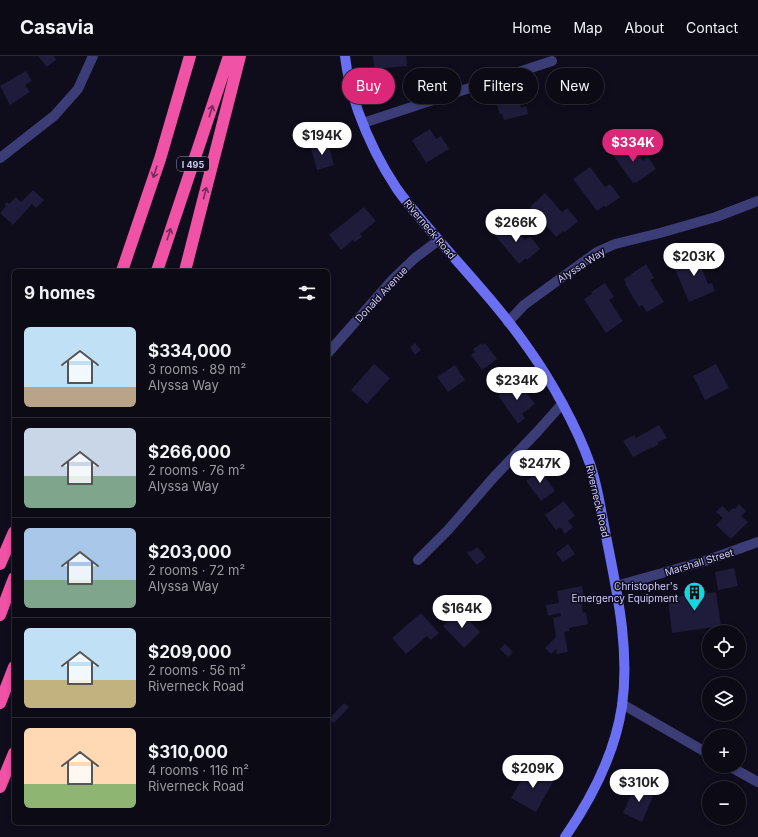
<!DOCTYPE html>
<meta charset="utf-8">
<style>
:root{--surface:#0b0a15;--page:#191822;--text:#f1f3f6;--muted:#9a9aa0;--line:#2b2b34;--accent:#db2777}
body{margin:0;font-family:Inter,sans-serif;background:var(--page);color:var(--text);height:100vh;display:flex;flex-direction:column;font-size:15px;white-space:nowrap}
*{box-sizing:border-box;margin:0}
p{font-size:13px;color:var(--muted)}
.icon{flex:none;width:22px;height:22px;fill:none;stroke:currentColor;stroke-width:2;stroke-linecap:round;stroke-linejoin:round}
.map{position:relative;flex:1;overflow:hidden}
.side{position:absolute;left:12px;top:213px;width:318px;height:556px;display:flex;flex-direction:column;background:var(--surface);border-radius:6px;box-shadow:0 2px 6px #0003,0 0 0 1px var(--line)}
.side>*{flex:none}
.banner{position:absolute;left:342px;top:12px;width:356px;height:36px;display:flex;gap:8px}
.controls{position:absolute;left:702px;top:569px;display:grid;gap:8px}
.controls a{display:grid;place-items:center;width:44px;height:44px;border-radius:50%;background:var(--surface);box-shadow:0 2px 6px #0003,0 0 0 1px var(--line);font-size:20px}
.price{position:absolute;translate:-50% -34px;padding:0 9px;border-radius:14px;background:#fff;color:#222;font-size:13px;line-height:26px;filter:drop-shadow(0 1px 2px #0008)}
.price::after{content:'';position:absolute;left:50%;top:24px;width:12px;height:9px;margin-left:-6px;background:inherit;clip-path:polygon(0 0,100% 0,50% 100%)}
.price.selected{background:var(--accent);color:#fff}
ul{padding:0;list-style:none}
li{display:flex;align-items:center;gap:12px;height:100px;padding:0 12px}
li+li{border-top:1px solid var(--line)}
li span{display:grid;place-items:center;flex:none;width:112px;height:80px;border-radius:6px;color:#555}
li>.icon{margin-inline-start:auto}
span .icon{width:48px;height:48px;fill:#fffc;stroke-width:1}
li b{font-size:17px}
h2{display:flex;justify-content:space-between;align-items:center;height:48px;padding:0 12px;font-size:17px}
.tag{padding:0 14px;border-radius:18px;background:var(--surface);box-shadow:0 2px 6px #0003,0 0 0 1px var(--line);font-size:14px;line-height:36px}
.tag.selected{background:var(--accent);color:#fff}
header{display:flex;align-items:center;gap:24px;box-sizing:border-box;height:56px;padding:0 20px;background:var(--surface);border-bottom:1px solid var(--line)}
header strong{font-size:19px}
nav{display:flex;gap:22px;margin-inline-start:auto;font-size:14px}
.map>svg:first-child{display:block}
</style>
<header>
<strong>Casavia</strong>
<nav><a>Home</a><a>Map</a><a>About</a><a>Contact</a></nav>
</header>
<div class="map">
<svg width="758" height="781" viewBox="0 0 758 781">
<rect width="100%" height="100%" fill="#0f0d1c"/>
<path fill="#1f1b3b" d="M38,0H54L56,4L47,11Z
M373,0H406L407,10L374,13Z
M26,15L32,25L25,29L30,36L10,49L0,30Z
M519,43L521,52L526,50L528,58L504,64L502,58H500L497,49Z
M430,73L436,83L441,80L449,93L426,107L412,84Z
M626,85L630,91L632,90L643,105L648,101L656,113L636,127L635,126L633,127L611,96Z
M328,87L334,109L317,114L311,92Z
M590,111L605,131L610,128L620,141L606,151L604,150L597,155L573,123Z
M33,134L44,144L36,152L32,148L13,169L0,157L6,150L4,149L7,146L9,148L16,141L21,146Z
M545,137L562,156L567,152L578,165L565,176L563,175L556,181L530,151Z
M364,151L376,165L360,178L362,181L355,186L353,184L341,194L329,179Z
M509,164L525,184L530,180L540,193L527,204L526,202L519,208L493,177Z
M697,194L705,212L702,213L708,228L712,227L715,235L689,246L675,213L686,208L683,201Z
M646,208L654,222L650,224L664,246L647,256L642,249L639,251L625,228L626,227L624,223Z
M605,227L614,241L609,244L623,265L606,277L584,243L592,238L591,236Z
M415,287L421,294L415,299L410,291Z
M482,287L483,289L485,287L497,303L482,314L471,299L475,296L473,293Z
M374,308L390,322L367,348L351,334Z
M716,308L729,332L705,344L693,320Z
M455,309L465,324L448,336L437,321Z
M518,325L535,348L522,358L525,362L518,368L498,339Z
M659,369L667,382L658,386L659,388L652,392V391L633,401L623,385L634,379L636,382Z
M537,409L555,435L541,445L526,425L533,420L529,415Z
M564,445L575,460L568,465L573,471L565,478L560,471L556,474L545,459Z
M739,448L746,455L741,460L748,466L731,483L716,469L723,462L716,456L722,450L729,456L733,452L735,453Z
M568,488L575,498L563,506L556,497Z
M477,491L486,501L477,509L467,497L470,495L471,496Z
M734,512L738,530L718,534L715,516Z
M582,530L584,542L581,543L583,557L586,556L588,568L569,572V575L564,576L568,596L557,598L556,593L551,598L545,592L556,581L553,562L561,560L560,557L548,560L546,549L559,547L557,535Z
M716,536L721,570L672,577L668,542Z
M459,554L480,576L464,592L443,570Z
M421,557L439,577L431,584L427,580L406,598L392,582Z
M505,588L513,596L508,601L500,593Z
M344,647L349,651L334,667L329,663Z
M530,710L554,724L536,756L511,742Z
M645,727L653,730L649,739L653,740L642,766L623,757L634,732L641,736Z"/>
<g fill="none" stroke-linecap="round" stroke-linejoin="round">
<path stroke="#3c3d77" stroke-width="10" d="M363,67L552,5
M0,102L54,60L78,33L93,0
M508,266L524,249L597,196L615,188L660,177L716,161L758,145
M328,297L393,223L415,202L439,184
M418,504L448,474L494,421L538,375L562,348
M616,530L705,505L758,486
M622,648L709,698
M729,710L758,726"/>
<path stroke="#6b70f2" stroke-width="10" d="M345,0C347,19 352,37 358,55C368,83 381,109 397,133C409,150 423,165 436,181C467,217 501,253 528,292C551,324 577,371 590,408C598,431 601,456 606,480C617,536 630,593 622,650C615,697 592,742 565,781"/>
<path stroke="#f052a6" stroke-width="12" d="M122,215L160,103L190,0
M157,215L229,0
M185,215L240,0
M0,508L14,476
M0,559L14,522
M0,647L14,611
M0,731L14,697"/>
</g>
<defs><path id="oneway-shaft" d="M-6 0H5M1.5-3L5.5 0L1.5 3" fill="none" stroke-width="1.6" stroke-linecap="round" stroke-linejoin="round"/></defs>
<g stroke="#742c5a">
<use href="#oneway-shaft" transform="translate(211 55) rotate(-72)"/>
<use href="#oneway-shaft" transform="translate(155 116) rotate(108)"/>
<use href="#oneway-shaft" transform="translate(205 137) rotate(-76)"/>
<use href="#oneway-shaft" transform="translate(169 178) rotate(-72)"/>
</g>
<defs>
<symbol id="building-pin" viewBox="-11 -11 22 30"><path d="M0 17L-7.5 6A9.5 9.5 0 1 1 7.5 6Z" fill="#13d6df" stroke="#0f0d1c"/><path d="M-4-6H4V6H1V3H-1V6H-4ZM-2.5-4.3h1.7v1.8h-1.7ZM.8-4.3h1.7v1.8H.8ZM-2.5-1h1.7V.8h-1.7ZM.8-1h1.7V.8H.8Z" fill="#111"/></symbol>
</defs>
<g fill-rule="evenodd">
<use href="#building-pin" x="682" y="524" width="25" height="34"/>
</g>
<g text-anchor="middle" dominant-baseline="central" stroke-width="3" stroke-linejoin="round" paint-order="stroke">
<rect fill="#0f0d1c" stroke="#9593b8" stroke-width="1" x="177" y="101" width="32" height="14" rx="3"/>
<g font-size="9" font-weight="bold" fill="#cfccfb">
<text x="193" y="108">I 495</text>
</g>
<g font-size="10" fill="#cfccfb" stroke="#0f0d1c">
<text transform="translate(430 173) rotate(50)">Riverneck Road</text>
<text transform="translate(581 209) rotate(-33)">Alyssa Way</text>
<text transform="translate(381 238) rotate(-47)">Donald Avenue</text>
<text transform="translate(598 445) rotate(77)">Riverneck Road</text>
<text transform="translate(699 506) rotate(-17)">Marshall Street</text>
</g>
<g font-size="10" fill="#cfccfb" stroke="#0f0d1c" text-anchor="end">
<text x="678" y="530">Christopher's<tspan x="678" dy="12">Emergency Equipment</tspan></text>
</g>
</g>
</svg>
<div class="controls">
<a><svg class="icon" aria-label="locate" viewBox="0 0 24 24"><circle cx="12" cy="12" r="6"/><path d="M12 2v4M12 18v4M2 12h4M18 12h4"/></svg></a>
<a><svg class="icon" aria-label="layers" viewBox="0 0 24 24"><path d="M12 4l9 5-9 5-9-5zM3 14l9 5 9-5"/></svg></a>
<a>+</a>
<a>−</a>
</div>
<b class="price" style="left:322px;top:100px">$194K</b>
<b class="price selected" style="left:633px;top:107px">$334K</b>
<b class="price" style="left:516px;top:187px">$266K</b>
<b class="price" style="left:694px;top:221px">$203K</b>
<b class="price" style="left:517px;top:345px">$234K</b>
<b class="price" style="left:540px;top:428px">$247K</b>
<b class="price" style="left:462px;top:573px">$164K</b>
<b class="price" style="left:533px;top:733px">$209K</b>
<b class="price" style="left:639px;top:747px">$310K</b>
<div class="banner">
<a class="tag selected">Buy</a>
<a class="tag">Rent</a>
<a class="tag">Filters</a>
<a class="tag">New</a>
</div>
<section class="side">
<h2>9 homes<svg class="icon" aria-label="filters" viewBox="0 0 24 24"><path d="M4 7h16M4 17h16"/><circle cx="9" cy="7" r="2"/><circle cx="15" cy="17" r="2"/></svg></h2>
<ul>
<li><span style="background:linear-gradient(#bfe0f5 75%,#b9a48a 0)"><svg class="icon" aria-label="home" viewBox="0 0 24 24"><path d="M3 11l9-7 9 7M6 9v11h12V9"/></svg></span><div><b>$334,000</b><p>3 rooms · 89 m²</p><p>Alyssa Way</p></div></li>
<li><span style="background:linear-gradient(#c9d6e8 60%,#7fa58c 0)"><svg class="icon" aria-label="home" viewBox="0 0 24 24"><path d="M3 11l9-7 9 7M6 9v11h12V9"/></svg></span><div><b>$266,000</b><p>2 rooms · 76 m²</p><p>Alyssa Way</p></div></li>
<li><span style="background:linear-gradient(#a9c7e8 65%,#7fa58c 0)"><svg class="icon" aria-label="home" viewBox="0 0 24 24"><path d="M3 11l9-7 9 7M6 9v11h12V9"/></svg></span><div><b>$203,000</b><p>2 rooms · 72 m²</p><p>Alyssa Way</p></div></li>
<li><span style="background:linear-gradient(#bfe0f5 65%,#c2b280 0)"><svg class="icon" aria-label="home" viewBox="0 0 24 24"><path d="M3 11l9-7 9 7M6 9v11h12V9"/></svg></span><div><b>$209,000</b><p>2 rooms · 56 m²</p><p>Riverneck Road</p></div></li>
<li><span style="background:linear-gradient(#ffd9b3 70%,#8fb573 0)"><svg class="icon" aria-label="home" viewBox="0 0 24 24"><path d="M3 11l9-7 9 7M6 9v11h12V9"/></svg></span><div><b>$310,000</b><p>4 rooms · 116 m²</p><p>Riverneck Road</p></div></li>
</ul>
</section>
</div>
